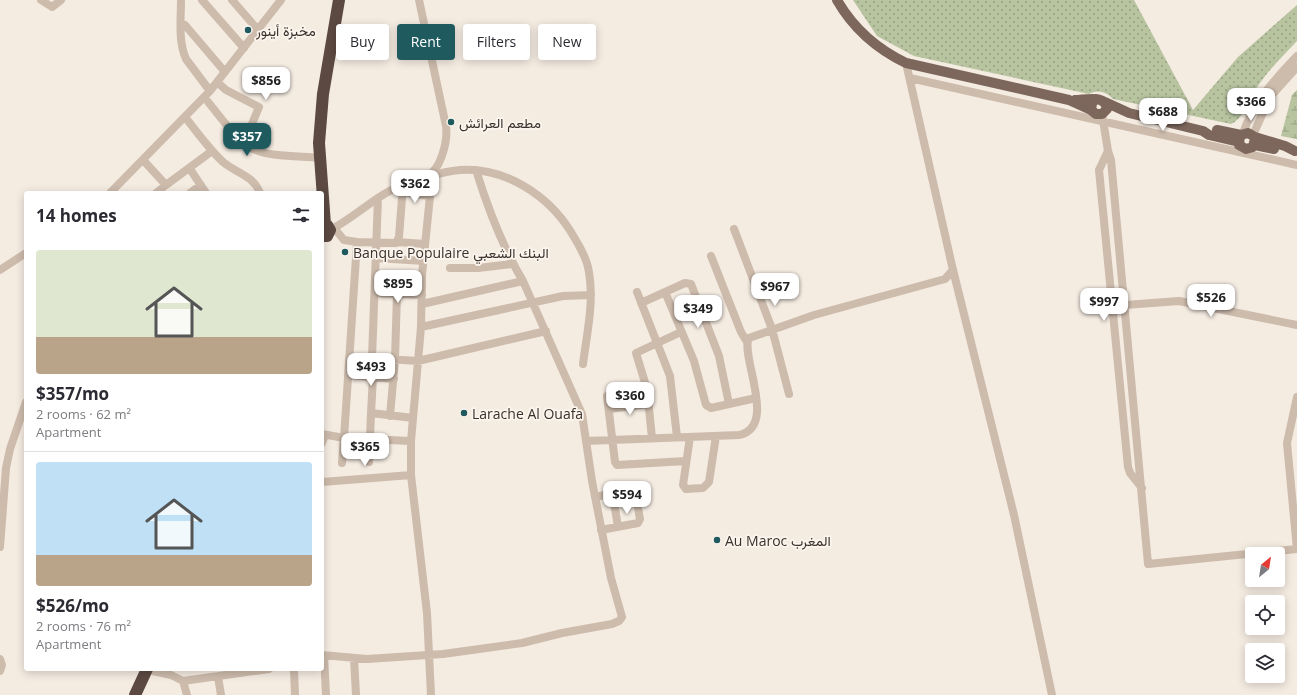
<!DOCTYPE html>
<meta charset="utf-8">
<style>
:root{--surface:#fff;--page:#f7f7f7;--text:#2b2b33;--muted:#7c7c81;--line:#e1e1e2;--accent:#1f5a5e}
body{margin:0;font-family:"Open Sans",Vazirmatn,sans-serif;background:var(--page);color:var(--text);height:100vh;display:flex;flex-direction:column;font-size:15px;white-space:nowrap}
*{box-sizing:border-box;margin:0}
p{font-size:13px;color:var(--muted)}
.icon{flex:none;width:22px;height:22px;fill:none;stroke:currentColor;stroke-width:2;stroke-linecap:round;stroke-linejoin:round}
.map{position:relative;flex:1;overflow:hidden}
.sheet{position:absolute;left:24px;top:191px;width:300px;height:480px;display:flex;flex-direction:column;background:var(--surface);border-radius:4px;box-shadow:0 2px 10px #0003}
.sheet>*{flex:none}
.banner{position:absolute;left:336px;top:24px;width:380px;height:36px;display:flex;gap:8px}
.needle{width:26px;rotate:30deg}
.tools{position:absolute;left:1245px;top:547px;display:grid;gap:8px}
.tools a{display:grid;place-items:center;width:40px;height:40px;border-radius:4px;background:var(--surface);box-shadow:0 2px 10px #0003;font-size:20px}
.price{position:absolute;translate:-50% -34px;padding:0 9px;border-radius:8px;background:#fff;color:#222;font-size:13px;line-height:26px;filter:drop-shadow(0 1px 2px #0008)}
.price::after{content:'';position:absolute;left:50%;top:24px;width:12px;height:9px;margin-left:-6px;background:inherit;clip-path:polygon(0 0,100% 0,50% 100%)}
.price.active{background:var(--accent);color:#fff}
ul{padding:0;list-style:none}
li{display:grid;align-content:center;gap:8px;height:212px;padding:0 12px}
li+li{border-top:1px solid var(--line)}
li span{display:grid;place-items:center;height:124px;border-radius:4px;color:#555}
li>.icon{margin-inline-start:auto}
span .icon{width:72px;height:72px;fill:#fffc;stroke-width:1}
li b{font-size:17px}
h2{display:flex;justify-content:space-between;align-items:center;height:48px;padding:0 12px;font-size:17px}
.chip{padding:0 14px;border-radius:4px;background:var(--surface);box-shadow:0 2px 10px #0003;font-size:14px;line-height:36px}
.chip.active{background:var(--accent);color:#fff}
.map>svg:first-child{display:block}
</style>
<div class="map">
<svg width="1297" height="695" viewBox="0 0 1297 695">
<defs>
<pattern id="grass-dots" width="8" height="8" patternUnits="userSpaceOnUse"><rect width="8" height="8" fill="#b8c4a0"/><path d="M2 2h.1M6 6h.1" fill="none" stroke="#97a083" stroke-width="1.8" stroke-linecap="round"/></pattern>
<pattern id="wetland-marsh" width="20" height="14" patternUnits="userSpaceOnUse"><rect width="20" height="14" fill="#b8c4a0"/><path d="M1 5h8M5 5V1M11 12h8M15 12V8" fill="none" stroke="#97a083"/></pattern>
</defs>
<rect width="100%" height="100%" fill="#f4ebe1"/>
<path fill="url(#grass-dots)" d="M853,0H1134L1193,110L1238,57L1297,5V41C1280,59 1263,75 1251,97C1245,106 1242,120 1231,124L1113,99C1106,92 1099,89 1089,94L914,56L877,36Z"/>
<path fill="url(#wetland-marsh)" d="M1297,90V139L1281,136L1292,95Z"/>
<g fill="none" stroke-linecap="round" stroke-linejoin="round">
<path stroke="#cdbbac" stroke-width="8" d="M41,0L52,7L61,0
M181,0C181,20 178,41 186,59L210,91
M202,0L244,48
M232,0L258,30
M181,26L185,25L225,72
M906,63L953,270L1014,515L1052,695
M910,78L1297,165
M217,82L226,90L259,107L244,143
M204,97C217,112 236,141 253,149C270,157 300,156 320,158
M1102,114L1108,151L1111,160L1148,564L1297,549
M185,117C197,132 209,149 223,162C236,173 253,175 260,193
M1243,133C1254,102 1275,79 1297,56
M1253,135L1270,97L1297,67
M1108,151L1099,170L1128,467L1130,473L1142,488
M143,160L166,185L212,151
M190,169L206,193
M402,192L430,196
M110,193L210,91L281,0
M156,193L166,185
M190,193L201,185
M334,228L344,240L357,242
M734,229L772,329L789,394
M330,230C350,220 367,204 386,193C399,185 413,184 426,177C441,170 448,141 446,126L419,0
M397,242L425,244
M711,256L741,332L747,342
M376,258L424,261
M450,268H478L513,264
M0,270L26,253
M637,292L670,376L677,437
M665,292L694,361L706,405L711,408L756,398
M375,293L422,295
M641,303L685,283L691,284L719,356L729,404
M422,304L523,281
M1125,305L1179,301L1297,325
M421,327L563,296L591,295
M350,357L372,358L378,198
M372,358L418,361L546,331
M349,375L394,379
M607,396L615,462L617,465L686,461
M609,409L649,404
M371,413L373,377
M390,416L395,359L397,294
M322,434L344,438L357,242L396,243L399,237L403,185
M690,437L683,485L686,489L703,488L709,482L716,436
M652,438L647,389L636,353L681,332
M586,441L739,435C779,427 739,354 749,338L814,315L945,279L953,270
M322,443L325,435
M369,462L371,413L413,418
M342,463L344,438L411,441
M322,482L411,475
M595,497L610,494L613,496L618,527
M601,530L638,523L640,519L634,487
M0,547L6,468L10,449L26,402
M1297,549L1287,443L1297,397
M322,655L367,659L443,654L522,643L562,633L612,624L619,621L622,617L611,578L592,481L582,414L523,281C502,246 488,209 476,170
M324,655L326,695
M354,658L356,695
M0,659L2,665L0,671
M294,669L295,695
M153,671L171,675L183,681L269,669
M218,677L221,695
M183,681L187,695
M431,695L427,613L411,475V441L421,327L422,275L430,196L429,184L427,177C437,174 448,171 460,170C505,167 548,195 571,232C578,244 585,254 588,267C595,300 587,332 583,364"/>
<path stroke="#7d675c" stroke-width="10" d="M837,0C853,28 877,49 906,63L1069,100L1091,110
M1075,100C1085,100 1106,94 1107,109L1102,114H1096L1091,110L1092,103L1096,99
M1105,102L1129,113L1203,131L1209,135L1239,142
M1217,130L1241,135L1248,133L1255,137L1285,146L1295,151
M1240,136L1239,145L1246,149L1253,147L1255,138
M1255,145L1274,149"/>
<path stroke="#5c4a42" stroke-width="12" d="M322,225H327L330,230L327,236H322
M325,225L319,143L323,94L339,0
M135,695L147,669"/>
</g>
<g fill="#1f5a5e" stroke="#fbf5ee" stroke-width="1.5">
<circle cx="248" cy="30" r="4"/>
<circle cx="451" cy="122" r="4"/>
<circle cx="345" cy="252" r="4"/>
<circle cx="464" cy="413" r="4"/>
<circle cx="717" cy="540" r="4"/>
</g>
<g text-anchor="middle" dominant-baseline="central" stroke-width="3.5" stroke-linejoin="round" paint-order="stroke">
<g font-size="14" fill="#3b302b" stroke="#fbf5ee" text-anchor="start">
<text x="256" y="30">مخبزة أينور</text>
<text x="459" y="122">مطعم العرائش</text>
<text x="353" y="252">Banque Populaire البنك الشعبي</text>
<text x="472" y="413">Larache Al Ouafa</text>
<text x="725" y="540">Au Maroc المغرب</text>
</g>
</g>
</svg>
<div class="tools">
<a><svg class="needle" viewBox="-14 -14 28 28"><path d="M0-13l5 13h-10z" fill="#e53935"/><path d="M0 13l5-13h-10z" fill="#7c7c81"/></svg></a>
<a><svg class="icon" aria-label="locate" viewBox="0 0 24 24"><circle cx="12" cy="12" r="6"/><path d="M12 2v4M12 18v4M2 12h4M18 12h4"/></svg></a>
<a><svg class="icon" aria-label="layers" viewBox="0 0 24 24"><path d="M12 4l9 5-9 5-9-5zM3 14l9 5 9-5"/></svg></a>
</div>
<b class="price" style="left:266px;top:101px">$856</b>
<b class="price" style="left:1251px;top:122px">$366</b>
<b class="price" style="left:1163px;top:132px">$688</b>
<b class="price active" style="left:247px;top:157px">$357</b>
<b class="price" style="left:415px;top:204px">$362</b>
<b class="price" style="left:398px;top:304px">$895</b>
<b class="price" style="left:775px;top:307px">$967</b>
<b class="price" style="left:1211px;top:318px">$526</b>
<b class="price" style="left:1104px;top:322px">$997</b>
<b class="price" style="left:698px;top:329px">$349</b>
<b class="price" style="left:371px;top:387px">$493</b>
<b class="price" style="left:630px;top:416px">$360</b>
<b class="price" style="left:365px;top:467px">$365</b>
<b class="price" style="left:627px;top:515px">$594</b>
<div class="banner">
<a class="chip">Buy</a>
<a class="chip active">Rent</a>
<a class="chip">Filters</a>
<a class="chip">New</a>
</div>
<section class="sheet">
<h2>14 homes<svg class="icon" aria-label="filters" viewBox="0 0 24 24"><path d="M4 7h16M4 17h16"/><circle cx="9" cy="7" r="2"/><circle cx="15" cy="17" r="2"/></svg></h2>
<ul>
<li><span style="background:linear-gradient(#dfe7d0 70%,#b9a48a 0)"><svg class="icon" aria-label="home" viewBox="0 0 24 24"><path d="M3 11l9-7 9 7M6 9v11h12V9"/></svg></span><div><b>$357/mo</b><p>2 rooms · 62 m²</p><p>Apartment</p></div></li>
<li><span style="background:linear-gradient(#bfe0f5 75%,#b9a48a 0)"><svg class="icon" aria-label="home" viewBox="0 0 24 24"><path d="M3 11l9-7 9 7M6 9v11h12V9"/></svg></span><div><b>$526/mo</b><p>2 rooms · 76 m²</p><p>Apartment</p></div></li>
</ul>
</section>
</div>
